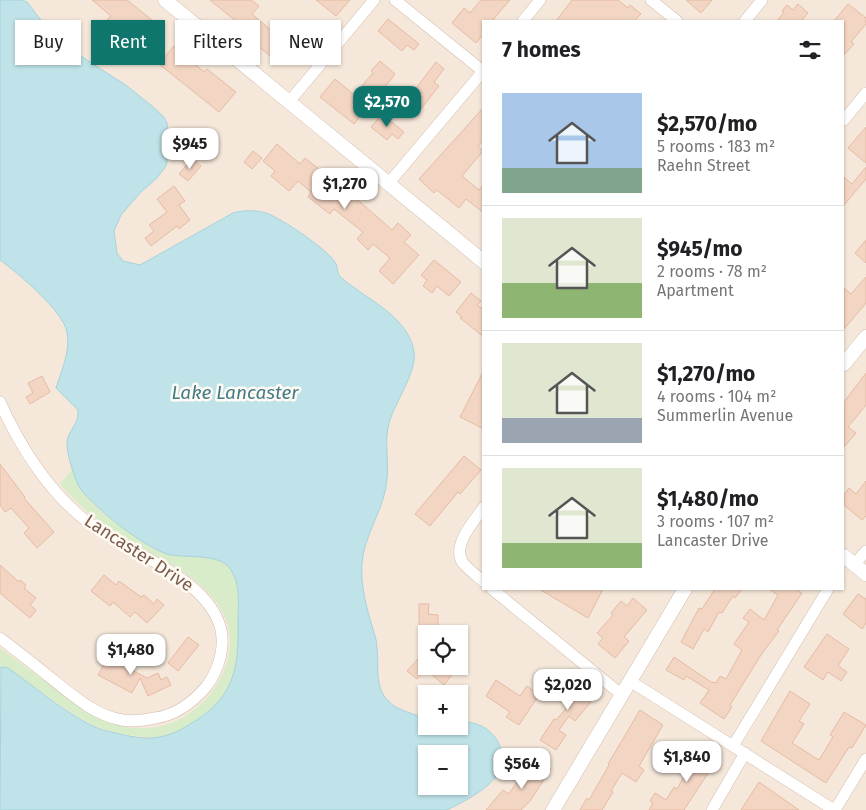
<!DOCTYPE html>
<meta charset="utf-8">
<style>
:root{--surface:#fff;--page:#f2f2f2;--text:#202124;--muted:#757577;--line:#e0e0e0;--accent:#0f766e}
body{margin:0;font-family:"Fira Sans",sans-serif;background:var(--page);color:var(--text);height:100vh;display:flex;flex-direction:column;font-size:19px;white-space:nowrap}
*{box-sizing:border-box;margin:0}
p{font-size:16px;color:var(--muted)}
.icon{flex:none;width:28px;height:28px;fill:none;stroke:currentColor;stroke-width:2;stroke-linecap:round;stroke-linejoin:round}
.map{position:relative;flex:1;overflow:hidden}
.side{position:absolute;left:482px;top:20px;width:362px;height:570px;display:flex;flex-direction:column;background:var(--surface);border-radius:0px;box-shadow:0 1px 4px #0004}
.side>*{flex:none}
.top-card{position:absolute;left:15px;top:20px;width:392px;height:45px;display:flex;gap:10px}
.controls{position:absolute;left:418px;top:625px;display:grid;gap:10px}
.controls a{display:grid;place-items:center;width:50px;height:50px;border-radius:0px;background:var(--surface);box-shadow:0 1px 4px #0004;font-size:25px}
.price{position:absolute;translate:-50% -42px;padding:0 11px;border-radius:10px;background:#fff;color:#222;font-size:16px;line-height:32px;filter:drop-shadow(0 1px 2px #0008)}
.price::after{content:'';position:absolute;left:50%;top:30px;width:15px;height:11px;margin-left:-8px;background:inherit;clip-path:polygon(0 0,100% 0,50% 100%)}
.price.active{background:var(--accent);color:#fff}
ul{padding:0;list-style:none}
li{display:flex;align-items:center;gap:15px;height:125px;padding:0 20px}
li+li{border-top:1px solid var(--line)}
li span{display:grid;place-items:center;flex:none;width:140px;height:100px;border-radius:0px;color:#555}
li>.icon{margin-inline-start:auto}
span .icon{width:60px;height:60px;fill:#fffc;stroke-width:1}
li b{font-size:21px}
h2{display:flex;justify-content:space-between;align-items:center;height:60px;padding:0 20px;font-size:21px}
.pill{padding:0 18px;border-radius:0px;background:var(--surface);box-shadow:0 1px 4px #0004;font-size:18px;line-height:45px}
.pill.active{background:var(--accent);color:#fff}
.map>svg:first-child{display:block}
</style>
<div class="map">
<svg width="866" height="810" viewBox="0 0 866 810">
<rect width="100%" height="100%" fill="#fdf6ec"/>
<path fill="#f5e8da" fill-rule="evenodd" d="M0,0H866V810H0ZM484,21H844V589H484ZM426,634H459V666H426ZM426,694H459V726H426ZM426,754H459V786H426Z"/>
<path fill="#d8ecc9" d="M73,468C77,479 84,492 91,502C100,513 155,551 169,554C186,557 219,554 230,569C242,584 239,631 237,651C234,683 224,705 195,722C185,727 175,735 164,737C153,739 142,737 130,735C89,729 76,715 43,693C29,684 15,676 1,667L0,668V648L92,715C113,726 139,732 162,726C206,715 242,664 226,620C209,575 149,555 111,530C92,518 76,501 60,484Z"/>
<path fill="#bfe3e8" stroke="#a5d3da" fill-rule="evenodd" d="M0,0H22L27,2L50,32L67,47L127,86L152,106L164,117L167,123L169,152L166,166L157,178L141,192L121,215L114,231L117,253L123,261L140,265L233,213C243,210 256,210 266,213C281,218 329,250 336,264C338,267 337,272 339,275C345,282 355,288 363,294C384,308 410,325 414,352C417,372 395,402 389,423C384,441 389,460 387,479C385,506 368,529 363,555C359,579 365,602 372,626C374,633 377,640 377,648C379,663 375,682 384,696C393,710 411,713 426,718V726H459V721C468,722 477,723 485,728C502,739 508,761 495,778C483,792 463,802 447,810H0L1,667L8,668C33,685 79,725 107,731C121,734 137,739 152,738C166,737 178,732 190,724C234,699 239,669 238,622C238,605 241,585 231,570C220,552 185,559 167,554C143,546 94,508 80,488C75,480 67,455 67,445C67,435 71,432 75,424C78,420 78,414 78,410L56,388C61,371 71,351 67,332C63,311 18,273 0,260ZM426,754H459V786H426Z"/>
<path fill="#f3d5c3" stroke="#e6bba3" d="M92,0H127L162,28L143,50L107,20L111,16Z
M210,0H251L259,6L252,14L280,38L289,27L302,38L280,64L257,45L255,48L243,37L248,31Z
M316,0H350L336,16Z
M481,0H510L492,21H484V33L476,43L452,23L464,8L470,13Z
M572,0H618L628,8L630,5L641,14L634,21H556Z
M686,0H712L701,13Z
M798,4L808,13L801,21H777L784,12L782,11L787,5L793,10Z
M848,4L866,18V24L851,42L854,44L844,55V21H834Z
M388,19L419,44L414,50L407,45L402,51L378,31Z
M174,46L204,72L207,69L236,92L219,112L159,64Z
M380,61L395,74L376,99L361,87L373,73L371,71Z
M436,62L444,69L434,82L439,86L420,110L407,100Z
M335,79L357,97L352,103L363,112L354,124L320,97Z
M484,107V139L478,146L483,151L462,176L479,190L484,184V213L466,199L459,208L437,190L434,193L419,179Z
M382,114L404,132L398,139L392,134L387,140L371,127Z
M866,127V163L848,148Z
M277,144L300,164L305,158L366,207L392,230L398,223L411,235L404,242L419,255L393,284L379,271L390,258L373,244L368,250L357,239L363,232L334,209L330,214L308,197L311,192L298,181L289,191L271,176L275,171L263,161Z
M253,151L262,158L252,169L244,162Z
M192,159L201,166L188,181L179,174Z
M866,167V179L844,205V177L852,184Z
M174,186L185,201L179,205L190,220L179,229L177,226L151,246L145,238L154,231L149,225L167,212L157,199Z
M866,240V263L855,253Z
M434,260L461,282L449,296L437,286L432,293L423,286L427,280L421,275Z
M866,277V303L844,329V288L851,294Z
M471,293L481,301L477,305L484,310V337L460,318L462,317L456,312Z
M484,370V429L460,417Z
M866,373V405L848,427L856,433L844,447V402Z
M42,376L50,392L30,404L26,397L33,393L28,383Z
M464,456L481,470L460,494L458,492L430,526L415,514Z
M0,464L25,497L24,498L54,532L37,548L24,533L29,528L11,508L5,512L0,505Z
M866,481V516L862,520L844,505V494L849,488L856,494Z
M0,565L19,582L20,580L26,585L24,588L36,598L30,605L36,610L30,618L0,593Z
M104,575L116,585L119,581L141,597L144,595L154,604L157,599L164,605L147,623L135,612L130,617L113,602L110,606L91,591Z
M539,589H603L588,618Z
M715,589H742L735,598L733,596L722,613L719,612L708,632L704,629L693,649L681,642L699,608L702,609Z
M769,589H796L802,593L777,630L779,631L761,655L730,705L732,707L724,719L700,703L709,690L686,676L684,680L666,670L674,657L711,682L716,683L720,676L726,679L742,650L734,644L749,622L743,618L750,609L764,620L778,595Z
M858,594L866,599V623L862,629L843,614Z
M633,598L647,610L624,637L629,641L615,658L598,644L603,638L597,633L613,615L611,613L621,601L627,606Z
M419,604H429L428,614L438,615V625L435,628V634H426V666H445L453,673L444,685L425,669L417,679L407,671L419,658Z
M827,634L849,649L838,666L847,672L841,681L828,672L823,680L804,667Z
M188,637L199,645L178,671L168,663Z
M120,654L132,660L128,668L147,678L158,673L161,680L167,677L171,685L148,696L140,678L132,693L98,675L108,657L116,661Z
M571,677L595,697L575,721L569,716L559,730L566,735L556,750L540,740L554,719L556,720L571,703L558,692Z
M496,680L520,696L527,686L539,695L519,725L506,717L510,712L486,696Z
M790,691L810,704L799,721L804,724L792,743L819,760L833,737L830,735L844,712L866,725L852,748L849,747L826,783L761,741Z
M640,710L663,725L639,766L644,770L636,782L622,773L611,791L613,792L602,810H580L587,798L589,800L609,765L608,764Z
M697,745L718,758L684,810H649L653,803L650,801L655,793L666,800L674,787L677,789L692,762L688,760Z
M539,760L551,769L530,801L521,810H486L503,790L509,794L525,770L530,773Z
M759,782L799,810H741Z"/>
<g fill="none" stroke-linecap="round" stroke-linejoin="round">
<defs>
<path id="minor" d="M395,0L484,72
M651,0L677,21
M523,21L540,0
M745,21L762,0
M289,102L374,0
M844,120L866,93
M388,184L484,70
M0,402C20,447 50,494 89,523C129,553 202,576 219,623C227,644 219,670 206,687C193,702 176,715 155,718C144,720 133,722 122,720C94,715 72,695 51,678C34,664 17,651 0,638
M484,507C474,521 451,546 463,563C469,570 477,576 484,582
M854,565L866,551
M492,589L622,695
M630,681L834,810
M733,746L828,589
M712,810L745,753
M835,810L866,759"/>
<path id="tertiary" d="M165,0L484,262
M844,364L866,337
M844,556L866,574
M553,810L685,589"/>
</defs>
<use href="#minor" stroke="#d1beb0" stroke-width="12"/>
<use href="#tertiary" stroke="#d1beb0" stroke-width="15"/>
<use href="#minor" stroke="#fff" stroke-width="11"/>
<use href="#tertiary" stroke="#fff" stroke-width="14"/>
</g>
<g text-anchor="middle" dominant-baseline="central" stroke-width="5" stroke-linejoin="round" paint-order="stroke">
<g font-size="18" fill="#7a5c4d" stroke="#fffaf3">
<text transform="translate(139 553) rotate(33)">Lancaster Drive</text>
</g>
<g font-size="19" font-style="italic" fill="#437c86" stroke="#fffaf3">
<text x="235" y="392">Lake Lancaster</text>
</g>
</g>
</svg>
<div class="controls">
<a><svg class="icon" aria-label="locate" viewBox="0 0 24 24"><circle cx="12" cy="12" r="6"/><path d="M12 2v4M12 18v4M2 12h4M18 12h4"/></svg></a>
<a>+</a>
<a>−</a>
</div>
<b class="price active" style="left:387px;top:128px">$2,570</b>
<b class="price" style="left:190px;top:170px">$945</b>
<b class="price" style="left:345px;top:210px">$1,270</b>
<b class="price" style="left:131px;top:676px">$1,480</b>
<b class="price" style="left:568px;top:711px">$2,020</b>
<b class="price" style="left:687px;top:783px">$1,840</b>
<b class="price" style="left:522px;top:790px">$564</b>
<div class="top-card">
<a class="pill">Buy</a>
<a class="pill active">Rent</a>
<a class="pill">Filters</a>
<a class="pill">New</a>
</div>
<section class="side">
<h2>7 homes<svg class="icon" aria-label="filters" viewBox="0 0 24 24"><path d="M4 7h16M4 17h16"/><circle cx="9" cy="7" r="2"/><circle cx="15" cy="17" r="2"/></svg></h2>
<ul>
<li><span style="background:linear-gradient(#a9c7e8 75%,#7fa58c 0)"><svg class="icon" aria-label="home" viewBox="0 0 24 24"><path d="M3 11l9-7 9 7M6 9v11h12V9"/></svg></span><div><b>$2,570/mo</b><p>5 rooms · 183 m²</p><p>Raehn Street</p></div></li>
<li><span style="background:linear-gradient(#dfe7d0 65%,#8fb573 0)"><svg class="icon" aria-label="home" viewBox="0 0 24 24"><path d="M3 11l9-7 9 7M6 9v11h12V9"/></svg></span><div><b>$945/mo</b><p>2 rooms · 78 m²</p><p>Apartment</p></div></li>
<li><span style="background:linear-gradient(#dfe7d0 75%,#9aa5b1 0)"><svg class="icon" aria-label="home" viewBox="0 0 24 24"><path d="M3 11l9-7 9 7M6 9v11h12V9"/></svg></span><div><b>$1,270/mo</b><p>4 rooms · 104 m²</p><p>Summerlin Avenue</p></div></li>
<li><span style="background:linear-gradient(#dfe7d0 75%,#8fb573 0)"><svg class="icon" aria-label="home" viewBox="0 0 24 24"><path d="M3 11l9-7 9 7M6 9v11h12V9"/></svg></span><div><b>$1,480/mo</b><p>3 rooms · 107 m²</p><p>Lancaster Drive</p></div></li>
</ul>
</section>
</div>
